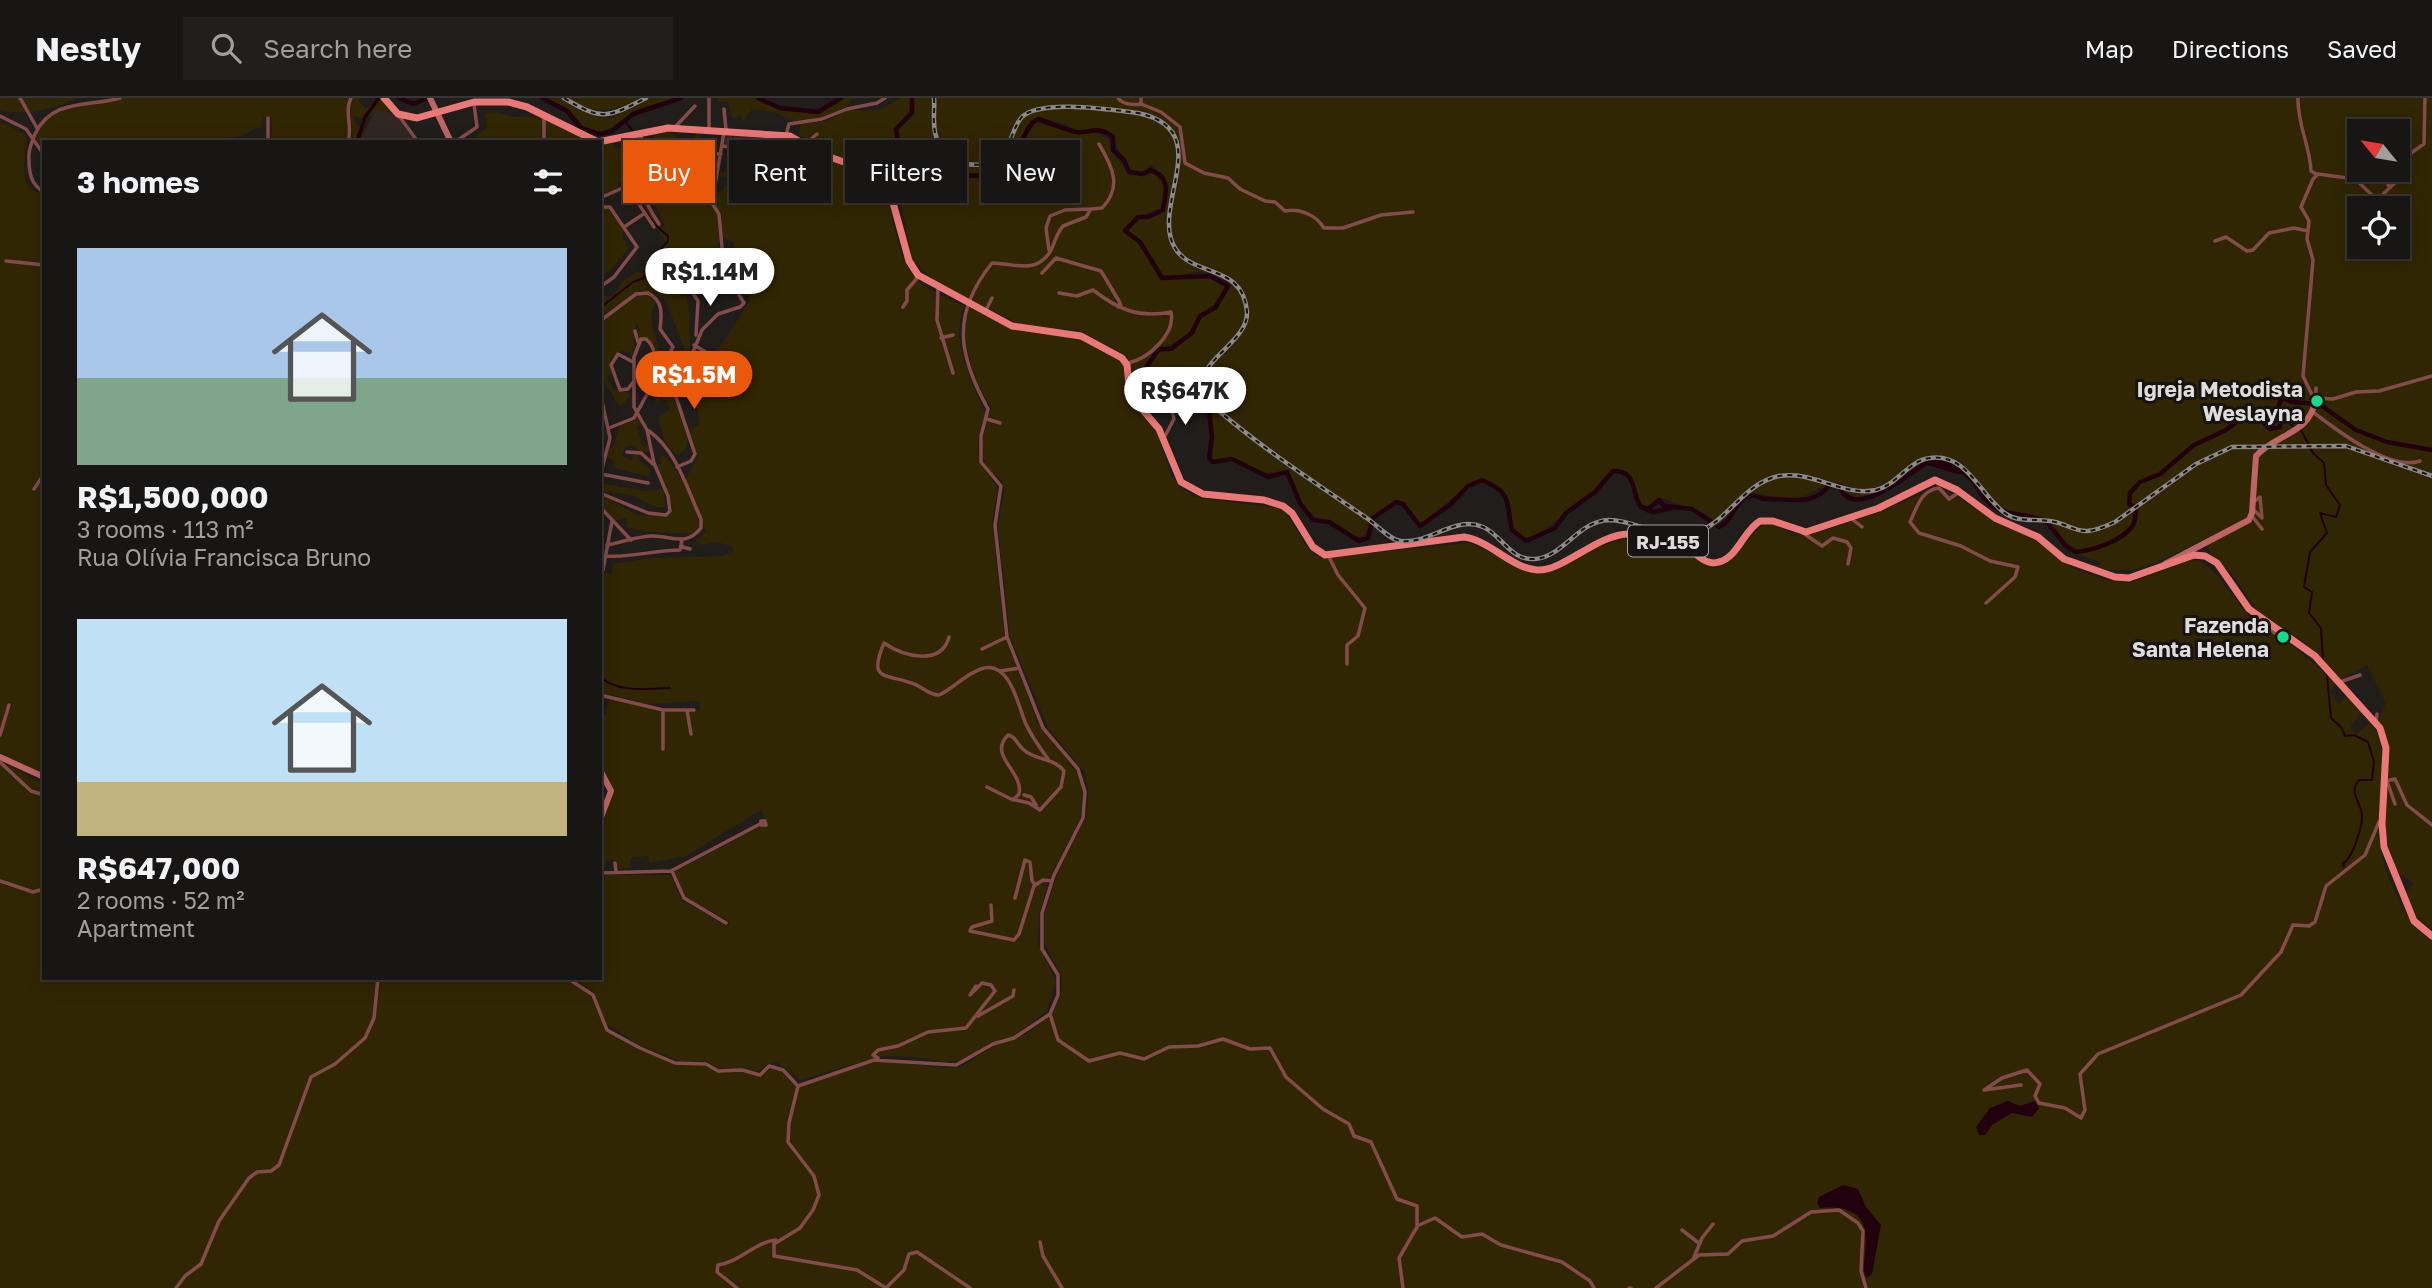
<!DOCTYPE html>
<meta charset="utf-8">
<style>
:root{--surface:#181614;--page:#211f1d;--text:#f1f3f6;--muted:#9f9fa0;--line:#363534;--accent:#ea580c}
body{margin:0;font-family:"Golos Text",sans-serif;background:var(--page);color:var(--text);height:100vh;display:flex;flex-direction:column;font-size:26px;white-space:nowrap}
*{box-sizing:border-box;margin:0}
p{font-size:23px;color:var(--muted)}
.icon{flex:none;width:38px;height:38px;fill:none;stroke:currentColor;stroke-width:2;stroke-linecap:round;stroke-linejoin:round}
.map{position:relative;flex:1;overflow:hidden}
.side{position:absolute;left:42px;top:42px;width:560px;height:840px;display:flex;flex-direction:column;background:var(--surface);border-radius:0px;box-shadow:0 4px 18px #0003,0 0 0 2px var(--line)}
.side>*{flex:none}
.hud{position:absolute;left:623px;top:42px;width:665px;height:63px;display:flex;gap:14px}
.needle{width:46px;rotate:300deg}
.tools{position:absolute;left:2347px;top:21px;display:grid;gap:14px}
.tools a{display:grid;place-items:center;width:63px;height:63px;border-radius:0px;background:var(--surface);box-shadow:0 4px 18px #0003,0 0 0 2px var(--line);font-size:35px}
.price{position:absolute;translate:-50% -60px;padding:0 16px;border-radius:24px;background:#fff;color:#222;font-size:23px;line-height:46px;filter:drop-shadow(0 2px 4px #0008)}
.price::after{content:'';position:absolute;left:50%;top:42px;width:21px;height:16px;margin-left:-10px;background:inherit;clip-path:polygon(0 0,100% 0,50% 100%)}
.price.current{background:var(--accent);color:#fff}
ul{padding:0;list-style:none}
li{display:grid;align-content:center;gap:14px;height:371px;padding:0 35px}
li span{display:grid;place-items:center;height:217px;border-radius:0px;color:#555}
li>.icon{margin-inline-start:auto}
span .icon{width:126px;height:126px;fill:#fffc;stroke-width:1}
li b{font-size:30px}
h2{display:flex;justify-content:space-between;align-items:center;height:84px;padding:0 35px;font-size:30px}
.pill{padding:0 24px;border-radius:0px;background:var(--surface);box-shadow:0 4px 18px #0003,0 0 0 2px var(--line);font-size:24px;line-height:63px}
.pill.current{background:var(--accent);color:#fff}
header{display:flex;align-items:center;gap:42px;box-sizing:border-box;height:98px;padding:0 35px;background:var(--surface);border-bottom:2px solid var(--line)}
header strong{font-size:33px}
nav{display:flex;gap:38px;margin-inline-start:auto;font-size:24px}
.search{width:490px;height:63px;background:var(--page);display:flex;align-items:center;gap:18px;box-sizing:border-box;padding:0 24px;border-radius:0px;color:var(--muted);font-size:26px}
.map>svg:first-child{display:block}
</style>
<header>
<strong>Nestly</strong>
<div class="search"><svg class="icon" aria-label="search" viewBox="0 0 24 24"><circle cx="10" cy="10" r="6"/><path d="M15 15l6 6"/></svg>Search here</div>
<nav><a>Map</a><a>Directions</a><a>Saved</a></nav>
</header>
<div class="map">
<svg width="2432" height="1190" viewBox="0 0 2432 1190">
<rect width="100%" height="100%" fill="#201d1b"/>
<path fill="#302723" d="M377,9L396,17L416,44H359Z
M726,33L781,38L780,55L747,54L741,49L724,47Z"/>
<path fill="#312603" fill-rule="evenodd" d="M0,0H79C51,10 30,19 0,12Z
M124,0H349C343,16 351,29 346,44L271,41L273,21L263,19L261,30H256L242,38L206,44H44V54L36,41C41,1 98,10 124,0Z
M353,0H361L359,3L366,11L381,0L392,14L375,13L372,18L367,15L364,21L353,18L356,27L360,29L358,44H350C355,29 347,15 353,0Z
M547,0H562L596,19L611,20L647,0H674L638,11L603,35L584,30L570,13Z
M568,0H641C614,14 594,18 568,0Z
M718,0H755L779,12L818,15L837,6L841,0H862L853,1L848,8L821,21L796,24L773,14L752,11L742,24L741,17L733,21L728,4H717Z
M900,0H911L910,11L895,32L898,56L896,78L904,82H931L940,73L943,65L956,69L965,79H981L988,74L1004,76L1023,62L1021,47L1036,24L1074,35L1091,33L1109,41L1111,53L1129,76L1144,78L1153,74L1165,89L1160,111L1137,118L1124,129V134L1138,145L1162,181L1209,180L1225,187C1222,204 1214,206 1202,215C1195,220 1194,229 1189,234C1171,251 1144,251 1139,281L1131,280L1127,258L1078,232L1021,227L934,183L913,163L901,106L883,80L862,66L825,54L799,37L800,26L827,23L850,11L866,13L882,11Z
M914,0H2432V832L2417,819L2406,795L2413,786L2405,777L2400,778C2393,762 2387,748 2386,730C2384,693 2395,656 2378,622L2386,605L2367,567L2341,581L2305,545L2258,514L2231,475L2211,457L2206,441C2170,456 2138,482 2099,469L2101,464L2074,455L2046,420L2004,412L1962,370L1931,361L1923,363L1891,386L1858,400L1845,394L1843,386C1826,381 1816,395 1800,399C1783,404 1765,394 1748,395L1719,426L1707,416L1662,400L1645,409C1630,397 1641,372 1615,370L1602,381L1594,394L1580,402L1539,437L1528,441L1513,431L1511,408L1502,390L1481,381L1464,390L1420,427L1403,405L1396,404L1370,421L1365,437L1358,439C1343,432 1308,418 1301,404C1297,393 1295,381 1287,373L1265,375L1237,362L1213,363L1211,312C1190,299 1161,302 1144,285V277L1158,254L1170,253L1181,242L1194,235C1199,211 1219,216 1230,188L1225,179C1215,177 1205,173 1194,174C1183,175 1175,182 1164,178L1141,144L1125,132L1138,120L1147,121L1164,112L1169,88L1152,66L1144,74H1131C1125,63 1115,50 1115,38C1102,28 1092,31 1077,33L1063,25L1038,19C1021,27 1020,45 1020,60L1003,74L990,72L981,75L963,76L957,66L943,63L930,79L907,80L900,75L897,31L910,21ZM2359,33H2398V72H2359ZM2359,110H2398V149H2359Z
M497,14L514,19H541L589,44H469L487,29L485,15Z
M0,23L26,37C29,54 12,89 44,96V676L0,655Z
M666,32L687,46L694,41L696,35L700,36L698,52L690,55L698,57L704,69L694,71L695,77L709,76L715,82L710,104L718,116L719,143L712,179L719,186L728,183L731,188L725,195L711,199L705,197L695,181H688L685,185L689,214L690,252L671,292L688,339L686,351L677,358L665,344L658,320L670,311L665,301L657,306L654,304L665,292L685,252L665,201L641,192L600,219V198L603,196L607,199L614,197L623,183L638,173L644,177L648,170L645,164L666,145L630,88C663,65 635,60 639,38L649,67L642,102L658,126L665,130L655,105L657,92L668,85V72L663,69L653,35Z
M781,38C810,50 851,59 873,81C900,109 890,151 914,178C927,193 947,200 964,208C949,242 973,284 985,315L978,339L979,364L998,390L992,423L1004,537L1038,625L1079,677L1083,694L1080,721L1051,777L1039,815L1038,846L1056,884L1046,914L1012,940L991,945L962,962L944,964L915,959L882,958L800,982L776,964L767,966L759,973L717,970L707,963H680L638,946L606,926L594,894L572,880H600V777H671L681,802L728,828L730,824L686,799L674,774L767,725L761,712L686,758L649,765L648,758L630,760V770L616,771V762L605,763V772L600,773V726L613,692L600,666L601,616H606L609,600L662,614L700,613L699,603L649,606L601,595L600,474L612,476L613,466L652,460L723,458L733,453V449L717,444L700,447L696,442L706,434L685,382L697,360L689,332L699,327L695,288L698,274L721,247L750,203L732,166L734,144L722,139V116L713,105L715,99L732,81L719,78L720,73L725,74L728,59L742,57L741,50L747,54L780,55Z
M612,43L616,50H632L638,61L629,78L618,85L619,89L600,99V46Z
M607,109L624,131L622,139L628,150L615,168L600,181V110Z
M639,196H646L657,203C647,215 653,236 659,249L656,254L647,240H638L640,232L636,225L633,255L621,253L610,261L611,275L607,280L614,292L630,295L626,305L619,308L600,277V225Z
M968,209L1017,232L1076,238L1119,261L1123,265L1128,301L1157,335L1171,377L1180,389L1193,398L1207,401L1279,410C1298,423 1299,449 1321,460L1470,445L1537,477L1548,474L1598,449L1625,441L1676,449L1713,470L1726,466L1761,427H1774L1795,437L1817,435L1882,413L1939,388L1989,419L2031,439L2072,470L2102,481L2130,485L2185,464L2199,462L2215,475L2252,522L2284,541L2336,584L2331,595L2339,606L2347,598L2362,615L2350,629L2356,636L2370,624C2393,654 2377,699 2378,734C2379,764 2405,830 2432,842V1190H0V663L44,686V880H563L590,896L606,933L673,966L705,968L717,974H740L761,978L770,969L781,973L797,988L877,963L948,970L962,968L991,950L1028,935L1053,915L1061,896L1062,879L1045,846V813L1058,774L1086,719L1089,695L1084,673L1049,632L1010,539L998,427L1005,392L1002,383L987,370L983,358V340L991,310C973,282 960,243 968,209Z
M639,320L642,326L637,328L643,348L650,347L651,353L640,354L634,347L625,349L622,358L632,362L635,355L640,356L638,361L651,373L648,378L614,370L613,362L607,360L609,351L614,347L619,329Z
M664,357C676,367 703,417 699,433L689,438L686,435C672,435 636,435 625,428L628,424L625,420L614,423L600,408V396L637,417H669L673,410L657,367L662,365L659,360Z
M600,385L645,393L664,391L665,410C648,408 647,404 634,398C622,394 612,395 600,394Z"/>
<path fill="#22010e" d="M2008,1003L2020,1008L2035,1003L2039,1010L2032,1019L2012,1015L1992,1027L1985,1037H1979L1976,1029L1990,1010Z
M1843,1087L1858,1091L1866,1109L1881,1127L1872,1176L1867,1180C1854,1167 1892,1104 1820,1110L1817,1105L1819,1099Z"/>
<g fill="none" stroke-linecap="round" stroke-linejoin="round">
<path stroke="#22010e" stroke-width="2" d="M624,22L633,33
M600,210L633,184L644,180L654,159L668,143V138C655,128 636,107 639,90C641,82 646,76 648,69L636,38
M2280,318L2293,328
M2301,332L2313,355L2324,365L2326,387L2340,407L2336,419L2320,415L2327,435L2310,454L2304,489L2312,494L2309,515L2321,530L2323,562
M2327,577L2331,620L2341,629L2345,638L2354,637L2368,644L2374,664L2372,682H2359C2347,696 2363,705 2362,719C2362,729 2352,762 2343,765L2344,769
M600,578C615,595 649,591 670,590"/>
<path stroke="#22010e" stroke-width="3.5" d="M357,44L365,19L379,0"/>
<path stroke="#22010e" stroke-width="4.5" d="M399,0L413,6L428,0
M542,0L567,13L581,30L600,36L612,33L633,16L681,0
M758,0L780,10L818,14L841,0
M912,0V15L896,31L900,56L897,77L902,81H930L939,72L942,64L957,67L963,77L981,78L988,73L1004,74L1012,65L1022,61L1020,45L1032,25L1038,21C1050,25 1064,31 1076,34C1090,36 1097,26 1113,39V52L1124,62L1129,74L1143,76L1150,72C1171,78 1166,95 1163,112L1148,119H1138L1125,133L1140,144L1162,180L1210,178L1228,188L1215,210L1200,218L1192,235L1171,251H1159L1141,277L1142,284L1155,296L1209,312L1212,339L1209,360L1213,364L1232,361L1268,379L1287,374L1300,405L1313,422L1329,424L1359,443L1368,440L1373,420L1396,404L1403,406L1420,428L1450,407L1468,388L1482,382C1514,396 1505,404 1512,432L1526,443L1555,430L1566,415L1595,394L1613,373C1638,373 1631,395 1641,409L1648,411L1659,402L1664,408L1692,411L1719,429C1734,423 1733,403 1750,398C1757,396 1759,401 1765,401C1790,400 1813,410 1830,386L1839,388C1855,427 1913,370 1932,362C1946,363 1967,373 1975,386C1979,392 1982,399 1988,404C2005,419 2027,415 2046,423L2066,448L2076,454C2094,452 2123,443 2133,427C2136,422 2135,416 2136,410L2129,406L2130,395L2140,384L2160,376L2194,347L2226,332L2243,319L2260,321L2270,331L2280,329L2279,307L2282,300L2292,304L2319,306L2356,332L2387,344L2432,352
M1929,365L1959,374
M1647,412L1654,414L1671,410"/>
<path stroke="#834c4b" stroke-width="3.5" d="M20,0L37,30
M1118,0C1123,7 1134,7 1141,6V0
M2298,0C2297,25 2310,48 2311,73L2316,76
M1141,6L1161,14L1180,29L1185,65L1204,75L1228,80L1240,91L1265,103L1275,104L1285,113C1300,110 1316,117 1324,130H1343L1381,117L1413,114
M724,11L726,32
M0,18L26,31L44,57
M399,18L418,44
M544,19V41
M676,28L695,8
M709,32V0
M640,37L652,67C648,101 636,90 659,126
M786,37L789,26L822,21L847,11L877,5L885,0
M268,42V20
M245,44H282
M348,44C353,29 344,15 351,0
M455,44L477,29L474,6
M805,46L817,36
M722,48L738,50
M646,51L658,54L660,81L649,82
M696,73L710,68
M2318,76L2355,81L2373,98H2381L2399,81L2411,55L2424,46L2425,0
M716,81L706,56H721
M2388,87L2394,72
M627,88L654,129
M44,94C31,87 29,75 29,61C28,51 32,44 35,36C52,0 89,9 120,0
M600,100L627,88L644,73L643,59L631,37
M600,109H610L637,149L614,179L600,189
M624,129L645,115
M2215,143L2226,139L2247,153L2253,152L2269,135L2294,130L2308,133
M1049,152L1046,130L1050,118L1065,112L1091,111
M6,163L44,167
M1042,175L1056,160L1101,173L1119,203L1121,208L1118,209
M687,186L698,203L696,237
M938,189L937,222L953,275
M1059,195L1077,198L1093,192C1119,212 1138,220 1171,214C1176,236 1148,261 1128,265
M903,209L907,203V192L918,179
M986,212L992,200
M600,223L636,196L648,195C663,202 662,216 660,231L673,249L634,320L609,330
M635,233L638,244
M941,240L953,237
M694,247L709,256
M633,264L618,256L611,267L620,292L628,291L634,283
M2316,290V301
M600,294L610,340L600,378
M2316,300L2333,301L2356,294L2379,293L2432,278
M2315,303L2303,278L2313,162L2307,141L2309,123L2301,109L2313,81L2318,76
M2313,314C2335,331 2391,374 2420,363
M987,321L1000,325
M1164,340L1174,321L1172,312
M627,354L641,355L653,366
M677,369L691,363L695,356L672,287L691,259L702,232L718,216L740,209L744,205L724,172L719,116L712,105L724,34
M601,376L648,385
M34,391L44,376
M600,395L648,415L666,417L670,413L668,398L654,365L647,332L634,309V259L641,241H646C658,252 653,259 650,272L658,279
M1958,395L1949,401L1939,390C1921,392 1917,409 1910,424L1919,435L1961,448L1990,463L2018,469L2015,479L1986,505
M600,409L631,442
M2254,412L2262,420L2260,399L2255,403
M2252,418L2262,431
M1852,421L1862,429
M1803,435L1822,448L1833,440L1847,444L1851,450L1848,466
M607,447C622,444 638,438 653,438C672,438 686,449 701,430V421C687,391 677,353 649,333
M683,449L690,451
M1328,457L1338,477L1365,510L1358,538L1347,547V566
M605,458C631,460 655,452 680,452L682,442
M603,472L612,423
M2267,527L2268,531L2285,541
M949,539C941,569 903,558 884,545C867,585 887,575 914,586C923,589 928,597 939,597C954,590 964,577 981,571C1009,561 1018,606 1025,624C1030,636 1040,650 1048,661
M982,551L1007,539
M1000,573L1019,570
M2340,584L2360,577
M600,597L663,612H694
M663,612V651
M687,612L691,636
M2376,624L2377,616
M0,637L9,607
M0,664L31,693L44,697
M2386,683L2395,681L2407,707L2432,727
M2387,683L2395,706
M987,689L1013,702L1019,696C1024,673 987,658 1008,637C1017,639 1017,647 1024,652C1036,663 1053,659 1064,673L1061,689L1040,712L1029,705L1011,701
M1024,697L1031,699L1036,707
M761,723H765L766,727H761Z
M615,765L616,773
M672,773L684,800L726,825
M600,775L671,773L760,726
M0,783L33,794L44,791
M1015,800L1025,762L1030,764L1032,783L1035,786
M991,807L992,823L972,829L970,833L1014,842L1019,836L1034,788L1043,782L1052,783
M567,880L593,897L607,932L640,950L675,965L706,966L718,973L742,972L760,977L769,968L783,972L798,988
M1050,916L1058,942L1089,963L1120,955L1144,961L1169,949L1198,948L1223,941L1250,951L1270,950L1286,979L1323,1011L1349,1026L1354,1038L1371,1044L1397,1101L1417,1108V1129L1399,1160L1403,1190
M978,918L1013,898L1014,892
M878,960L873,957L878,952L898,948L928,934L966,930L995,893L991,887L982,885L970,897L976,888
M2021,987L1984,992L2002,980L2027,972L2040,986L2035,998L2039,1005L2065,1010L2081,1020L2085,1012L2080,976L2098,956L2241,897L2281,854L2293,827L2309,828L2315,824L2326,788L2365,757L2379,724
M798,988L874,962L956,967L993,946L1014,940L1050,916L1058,897V877L1042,851V815L1054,777L1083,720L1085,694L1078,671L1043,630L1007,539L995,427L1001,388L981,364V338L988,311C958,257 951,216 992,165C1013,165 1035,177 1050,154C1055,145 1056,136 1063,128L1086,119L1091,111L1102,110C1123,89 1112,68 1099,46
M798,988L789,1025L788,1044L814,1078L819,1097L813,1112L800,1130L774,1146V1158L857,1172L886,1190L904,1172L909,1156L917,1154L970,1190
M1419,1127L1435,1120L1462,1139L1482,1136L1501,1147L1562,1164L1590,1183L1594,1190
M1682,1132L1700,1146
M1040,1144L1043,1158L1062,1190
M1694,1159L1702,1140L1713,1126
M176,1190L185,1178L201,1166L219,1123L249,1080L257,1074L271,1073L279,1067L311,979L335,966L365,940L374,920L378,880
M737,1190L717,1174L718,1167C740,1164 755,1144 776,1142
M1629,1190H1631
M1656,1190L1699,1157L1728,1156L1742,1143L1773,1138L1811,1114L1839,1112L1858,1125L1863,1133L1861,1173L1866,1190"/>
<path stroke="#bd6564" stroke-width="6" d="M430,0L451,44
M2165,466L2249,422L2252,415L2256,358C2275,336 2310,336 2315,303
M0,659L44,679
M600,672L611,693L600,722"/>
<path stroke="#ea7877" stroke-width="7" d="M384,0L398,16L417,20L474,4H508L527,9L598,44L668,30L790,38L821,56L864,71L881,85L892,101L909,163L918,177L1012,228L1081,238L1122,260L1127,267L1130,297L1159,331L1181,384L1203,396L1264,402L1283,408L1292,415L1313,449L1325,457L1464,439C1491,443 1511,470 1537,472C1563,474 1598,435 1630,436C1647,436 1667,441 1682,447C1695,452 1704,469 1719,464C1738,459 1744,432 1760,423H1773L1806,434L1879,410L1935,382L1957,392L1995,420L2038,439L2064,461L2115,479L2129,480L2194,457L2205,458L2217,465L2249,511L2315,558L2380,630L2386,650L2382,726L2384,749L2414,823L2432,838"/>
<defs>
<path id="rail" d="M564,0C602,23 607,20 646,0
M934,0C935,13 932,26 936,38C943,67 973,72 998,62C1011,50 1011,33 1021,20C1038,0 1113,12 1138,15C1213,31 1158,98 1171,141C1184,183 1243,161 1247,214C1249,251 1169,270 1219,313C1266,353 1317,386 1368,421C1378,428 1390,442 1401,443C1430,446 1455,417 1483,429C1502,437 1510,463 1535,461C1563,459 1578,423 1609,422C1638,422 1662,444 1692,436C1728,426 1741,386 1779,378C1812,372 1843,399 1876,392C1897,387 1909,362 1930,360C1968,355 1980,398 2006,416C2020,425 2039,420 2055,424C2065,426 2077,434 2088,433C2098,432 2106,428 2115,424L2196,366L2232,349L2346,348L2432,378"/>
</defs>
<use href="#rail" stroke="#8c8988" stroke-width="4.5"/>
<use href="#rail" stroke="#161312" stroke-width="2" stroke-dasharray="5" stroke-linecap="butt"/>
</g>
<g fill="#16d989" stroke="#161312" stroke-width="2.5">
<circle cx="2317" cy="303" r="7"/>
<circle cx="2283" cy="539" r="7"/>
</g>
<g text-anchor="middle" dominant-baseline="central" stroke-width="6" stroke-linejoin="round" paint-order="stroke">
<rect fill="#161312" stroke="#a3a09f" stroke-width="2" x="1628" y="427.5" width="80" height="31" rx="5"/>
<g font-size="19" font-weight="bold" fill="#dfdddc">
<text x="1668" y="443">RJ-155</text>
</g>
<g font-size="21" font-weight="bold" fill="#dfdddc" stroke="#161312" text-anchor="end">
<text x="2303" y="291">Igreja Metodista<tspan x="2303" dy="24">Weslayna</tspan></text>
<text x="2269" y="527">Fazenda<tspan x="2269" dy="24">Santa Helena</tspan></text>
</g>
</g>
</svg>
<div class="tools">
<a><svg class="needle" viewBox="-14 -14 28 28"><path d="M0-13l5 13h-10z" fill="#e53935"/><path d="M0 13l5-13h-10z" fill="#9f9fa0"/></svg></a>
<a><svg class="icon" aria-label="locate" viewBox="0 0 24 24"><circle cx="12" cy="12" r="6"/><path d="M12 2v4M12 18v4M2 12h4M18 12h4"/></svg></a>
</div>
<b class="price" style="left:710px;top:210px">R$1.14M</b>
<b class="price current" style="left:694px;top:313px">R$1.5M</b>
<b class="price" style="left:1185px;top:329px">R$647K</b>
<div class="hud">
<a class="pill current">Buy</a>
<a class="pill">Rent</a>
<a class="pill">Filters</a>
<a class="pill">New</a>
</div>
<section class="side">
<h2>3 homes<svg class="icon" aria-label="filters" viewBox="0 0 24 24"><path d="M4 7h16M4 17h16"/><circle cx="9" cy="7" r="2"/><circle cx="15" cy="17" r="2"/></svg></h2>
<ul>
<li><span style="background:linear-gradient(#a9c7e8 60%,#7fa58c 0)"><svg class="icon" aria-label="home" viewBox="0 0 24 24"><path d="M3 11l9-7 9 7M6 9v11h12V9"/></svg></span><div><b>R$1,500,000</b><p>3 rooms · 113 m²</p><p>Rua Olívia Francisca Bruno</p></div></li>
<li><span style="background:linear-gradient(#bfe0f5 75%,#c2b280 0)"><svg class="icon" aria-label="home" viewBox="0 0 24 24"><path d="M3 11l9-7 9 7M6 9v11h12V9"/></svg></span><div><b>R$647,000</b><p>2 rooms · 52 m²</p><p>Apartment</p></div></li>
</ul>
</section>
</div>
